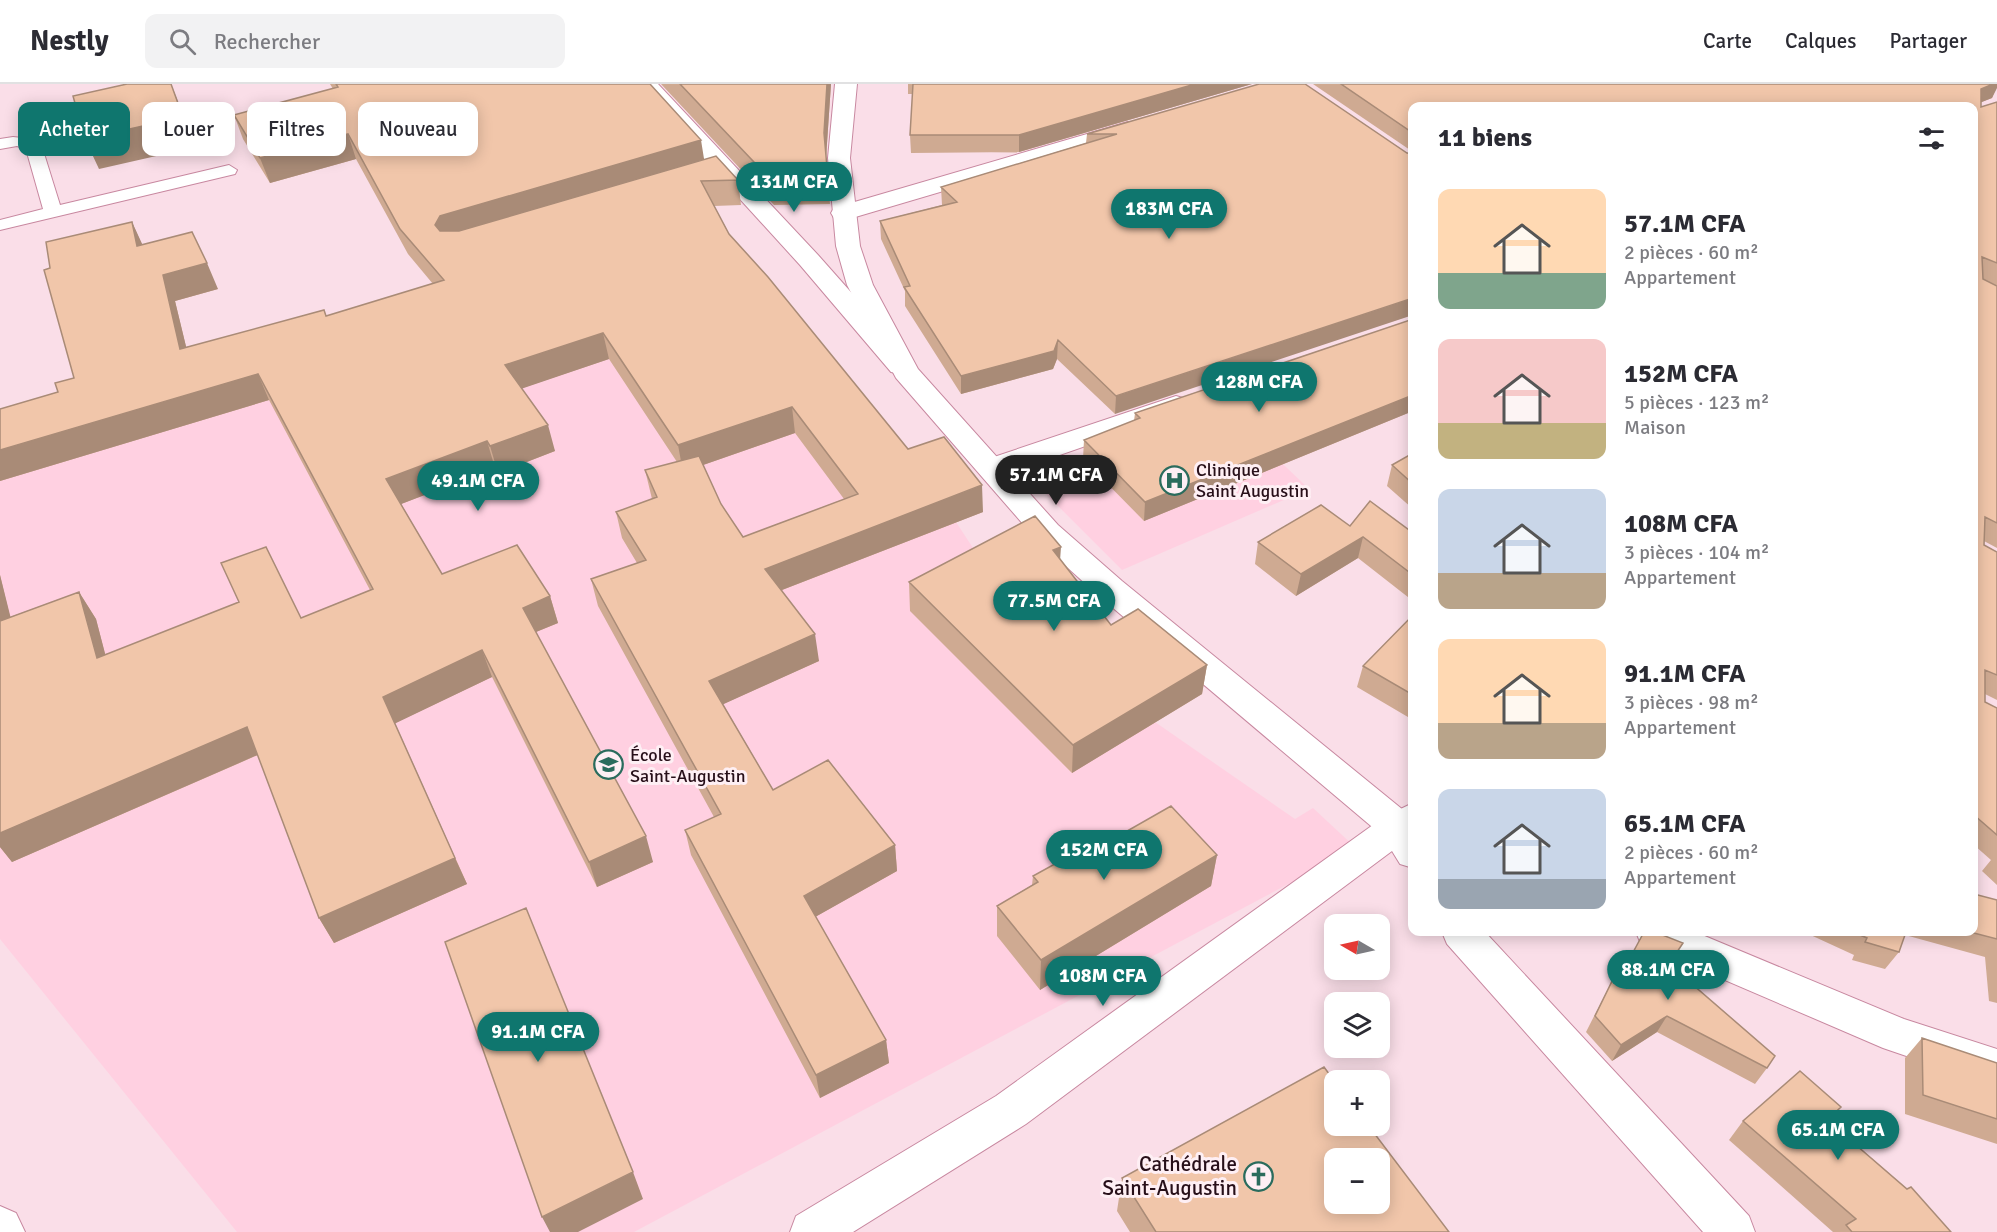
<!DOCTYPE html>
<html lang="fr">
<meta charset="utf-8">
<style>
:root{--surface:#fff;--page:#f2f2f3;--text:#2b2b33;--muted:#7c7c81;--line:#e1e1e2;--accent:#0f766e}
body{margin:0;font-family:Signika,sans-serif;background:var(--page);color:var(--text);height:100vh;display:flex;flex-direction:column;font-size:22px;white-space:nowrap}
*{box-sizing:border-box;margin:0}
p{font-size:20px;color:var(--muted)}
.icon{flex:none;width:33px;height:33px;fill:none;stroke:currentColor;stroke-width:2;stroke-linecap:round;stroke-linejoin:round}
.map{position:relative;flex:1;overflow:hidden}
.side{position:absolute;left:1408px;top:18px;width:570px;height:834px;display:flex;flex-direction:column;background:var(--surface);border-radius:12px;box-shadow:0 3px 15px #0003}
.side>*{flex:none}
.guide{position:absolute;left:18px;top:18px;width:570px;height:54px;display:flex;gap:12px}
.needle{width:39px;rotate:279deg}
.tools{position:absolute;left:1324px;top:830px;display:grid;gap:12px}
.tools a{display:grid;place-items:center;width:66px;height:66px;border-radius:12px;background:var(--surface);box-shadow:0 3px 15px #0003;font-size:30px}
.price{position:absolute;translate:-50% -51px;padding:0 14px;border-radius:21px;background:var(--accent);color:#fff;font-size:20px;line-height:39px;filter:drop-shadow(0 2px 3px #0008)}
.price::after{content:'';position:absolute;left:50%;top:36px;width:18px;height:14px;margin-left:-9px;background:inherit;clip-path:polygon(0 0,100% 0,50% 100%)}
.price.on{background:#222;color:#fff}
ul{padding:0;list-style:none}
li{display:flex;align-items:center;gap:18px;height:150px;padding:0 30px}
li span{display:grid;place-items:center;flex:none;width:168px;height:120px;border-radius:12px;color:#555}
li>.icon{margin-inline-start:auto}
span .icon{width:72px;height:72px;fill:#fffc;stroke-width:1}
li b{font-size:26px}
h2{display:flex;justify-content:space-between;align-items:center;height:72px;padding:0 30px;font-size:26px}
.chip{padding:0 21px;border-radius:12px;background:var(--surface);box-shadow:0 3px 15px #0003;font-size:21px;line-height:54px}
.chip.on{background:var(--accent);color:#fff}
header{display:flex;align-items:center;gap:36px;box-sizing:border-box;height:84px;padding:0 30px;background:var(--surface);border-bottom:2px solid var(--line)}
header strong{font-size:28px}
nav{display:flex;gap:33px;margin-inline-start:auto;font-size:21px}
.search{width:420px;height:54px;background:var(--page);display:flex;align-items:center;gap:15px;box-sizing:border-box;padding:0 21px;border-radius:12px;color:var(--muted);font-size:22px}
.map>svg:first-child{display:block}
</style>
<header>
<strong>Nestly</strong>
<div class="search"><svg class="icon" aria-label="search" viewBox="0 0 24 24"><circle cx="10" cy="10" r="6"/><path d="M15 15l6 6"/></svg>Rechercher</div>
<nav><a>Carte</a><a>Calques</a><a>Partager</a></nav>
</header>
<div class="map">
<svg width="1997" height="1148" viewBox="0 0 1997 1148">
<rect width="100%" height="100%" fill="#fadee8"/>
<path fill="#ffd0e1" d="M719,158L956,438L990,490L1155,638L1295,735L1313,724L1356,764L634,1148H237L0,855V373Z
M1221,321L1309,405L1122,486L1044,408L1054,387Z"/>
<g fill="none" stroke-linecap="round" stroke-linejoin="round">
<defs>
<path id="service" d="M13,53L32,55L42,63L60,121L229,81L237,86L235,90L0,146V136L43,125L26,65L17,62L0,65V55Z"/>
<path id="minor" d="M635,0H658L818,171L911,276L915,282L911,288L901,290L891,288L800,181Z
M1128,38L1136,40L1139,45L1136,50L852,134L843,136L834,134L831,129L834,124Z
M1176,312L1186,315L1190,321L1186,327L1002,391L992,393L982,391L977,384L982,377Z
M1413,719V784L1400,780L1392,767L1026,1040L853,1148H790L796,1132L996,1012L1384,733Z
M1442,848H1485L1749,1132L1755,1148H1703L1447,860Z"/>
<path id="tertiary" d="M835,0H857L850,74L860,162L873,201L918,285L1058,441L1122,497L1413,734V764L1384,753L1100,513L1036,455L896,294L847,201L836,162L828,74Z
M1636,848H1695L1904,935L1997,965V1003L1883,964L1641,860Z
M0,1122L16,1129L25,1148H0Z"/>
</defs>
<use href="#service" stroke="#c888a0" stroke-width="2"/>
<use href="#minor" stroke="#c888a0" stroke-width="2"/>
<use href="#tertiary" stroke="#c888a0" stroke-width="2"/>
<use href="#service" fill="#fff" fill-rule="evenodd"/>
<use href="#minor" fill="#fff" fill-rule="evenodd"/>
<use href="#tertiary" fill="#fff" fill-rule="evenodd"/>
</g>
<path fill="#cfaa92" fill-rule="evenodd" d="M330,0H650L704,75L738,96L741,121L714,122L729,150L908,365L983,428L782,506L819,577L723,620L773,706L895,761L897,787L815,833L886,956L889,979L820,1014L691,771L685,746L714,733L598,522L591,495L637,479L622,454L616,428L652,415L645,386L677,378L609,275L522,304L555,367L498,389L495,384L401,420L442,490L550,512L558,539L536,548L653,778L597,803L492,593L395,639L467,800L334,859L319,834L258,671L12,778L0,763V491L10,533L79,508L96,535L105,570L301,534L370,506L269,316L0,397V325L58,308L74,294L50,184L132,138L142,161L218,205L175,217L186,263L327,232L433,200L408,170L356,75L270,99L243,55L234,31L333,5ZM795,349L844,415L743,453L721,420L703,381Z
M661,0H831L826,74L830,120L774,121Z
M908,0H1252L1019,68L911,69L910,51L913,10H908Z
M1259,0L1115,330L1057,275L1053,285L961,310L905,222V207L881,155L880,137L942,121L941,103L1086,59L1087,50Z
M1313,0H1997L1992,14L1981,18V23L1997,18V464L1984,457V461L1997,468V616L1985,610V618L1997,624V801L1982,787L1991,776L1974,761V22H1413V68Z
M1413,235V327L1144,437L1083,375L1084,356L1134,337L1135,329Z
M1413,369V425L1387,402L1392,381Z
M1350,442L1413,449V517L1358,474L1296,512L1255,480L1258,458Z
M1060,475L1111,541L1207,581L1202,610L1072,689L910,527L909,498Z
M1413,531V636L1357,603L1363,582Z
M1115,754L1217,771L1211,802L1040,906L997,852V822L1032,801L1033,792Z
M1997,816V919L1989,917L1985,873L1905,851L1899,868L1885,885L1852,876L1854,871L1804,848H1974Z
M1670,881L1767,984L1755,1000L1657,948L1612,977L1586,948L1619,883L1624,885Z
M1922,954L1997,979V1060L1905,1030V974Z
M1841,1023L1829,1037L1907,1105L1951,1148H1833L1729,1056L1743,1037Z
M1122,1094L1449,1148H1130L1117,1127Z"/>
<path fill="#a98b77" d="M171,0L196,63L99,85L85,55Z
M827,0H831L826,74L824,49Z
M1195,0H1252L1019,68V51Z
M1993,0H1997V4L1992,14L1972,22L1981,5Z
M348,50L356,75L270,99L260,74Z
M701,56L705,81L447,158L435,141L440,132Z
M132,138L144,164L137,162Z
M207,179L218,205L175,217L193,291L180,265L163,191Z
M1413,214V231L1115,330L1116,312Z
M603,249L609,275L512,308L505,281Z
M1058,256L1057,275L1053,285L961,310V292Z
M258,290L269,316L0,397V366Z
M1413,311V327L1144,437L1145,418Z
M792,323L795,349L683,388L678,361Z
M548,341L555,367L498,389L490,362Z
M487,357L495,384L396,422L386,395Z
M982,401L983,428L769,511L765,485Z
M1363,453L1358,474L1296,512L1301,490Z
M1061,463L1059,491L1053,466Z
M0,491L18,563L0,537Z
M79,508L96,535L113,600L97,574Z
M550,512L558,539L531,550L523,524Z
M815,550L819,577L715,624L709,597Z
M482,566L492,593L394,640L383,613Z
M1207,581L1202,610L1072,689L1073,661Z
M247,643L262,669L12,778L0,763V749Z
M646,752L653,778L597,803L589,778Z
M895,761L897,787L808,837L804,812Z
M1217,771L1211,802L1040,906L1041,876Z
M455,774L467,800L334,859L319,834Z
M1667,932L1657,948L1612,977L1621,961Z
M886,956L889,979L820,1014L816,991Z
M1841,1023L1825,1042L1827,1036Z
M633,1088L643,1115L578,1148H550L542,1133Z"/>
<path fill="#f1c6aa" stroke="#a98b77" stroke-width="1.5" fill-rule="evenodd" d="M127,0H171L183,33L85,55L73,12Z
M336,0H650L701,56L440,132L435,141L440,147H459L716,72L738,96L701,97L729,150L768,193L908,365L944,353L982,401L765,485L815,550L709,597L773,706L828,676L895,761L804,812L886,956L816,991L685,746L721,730L591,495L646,476L616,428L657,413L645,386L699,372L721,420L743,453L858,410L792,323L678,361L603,249L505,281L548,341L490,362L487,357L386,395L442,490L517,461L550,512L523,524L646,752L589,778L482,566L383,613L455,774L319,834L247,643L0,749V537L79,508L97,574L239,518L221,479L266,463L301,534L373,505L258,290L0,366V325L58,308L55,299L74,294L44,186L50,184L46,158L132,138L137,162L192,148L207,179L163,191L180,265L324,226L326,232L444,196L400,145L348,50L260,74L234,31L338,3Z
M680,0H827L824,49L828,95L771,96Z
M913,0H1195L1019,51H910Z
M1259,0H1305L1407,69L1413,70V214L1116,312L1058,256L1054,267L961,292L904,203L910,202L880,137L957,118L941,103L1117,50H1087Z
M1341,0H1993L1981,5V23L1997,18V179L1982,173L1983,195L1997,202V439L1985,433L1984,461L1997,468V591L1985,586V618L1997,624V751L1974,731V22H1413V49Z
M1413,235V311L1145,418L1084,356L1140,334L1135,329Z
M1413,369V400L1392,381Z
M1370,417L1413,449V491L1363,453L1301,490L1258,458L1321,421L1350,442Z
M1035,432L1061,463L1053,466L1111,541L1138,525L1207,581L1073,661L909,498Z
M1413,531V611L1363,582Z
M1171,722L1217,771L1041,876L997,822L1038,798L1033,792L1111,749L1115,754Z
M1974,810L1997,816V855L1970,848H1974Z
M526,824L633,1088L542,1133L445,858Z
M1644,848H1655L1683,859L1669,880L1775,972L1767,984L1667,932L1621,961L1595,932L1619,883L1624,885Z
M1853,848H1906L1899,868L1865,858L1867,854Z
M1922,954L1997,979V1035L1923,1011Z
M1324,983L1335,998V1041H1368L1449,1148H1156L1122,1094ZM1335,1074H1380V1119H1335Z
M1800,987L1841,1023L1827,1036L1907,1105L1911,1103L1951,1148H1852L1846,1141L1856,1135L1743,1037Z"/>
<defs>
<symbol id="hospital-ring" viewBox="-11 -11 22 22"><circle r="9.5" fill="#feeff4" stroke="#2a6c5d" stroke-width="1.5"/><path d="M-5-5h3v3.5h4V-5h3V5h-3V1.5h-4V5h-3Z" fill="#2a6c5d"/></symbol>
<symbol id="school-ring" viewBox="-11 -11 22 22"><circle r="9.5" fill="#feeff4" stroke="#2a6c5d" stroke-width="1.5"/><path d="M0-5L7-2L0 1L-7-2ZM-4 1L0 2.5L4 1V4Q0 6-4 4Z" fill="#2a6c5d"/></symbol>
<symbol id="church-ring" viewBox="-11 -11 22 22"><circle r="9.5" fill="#feeff4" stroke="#2a6c5d" stroke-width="1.5"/><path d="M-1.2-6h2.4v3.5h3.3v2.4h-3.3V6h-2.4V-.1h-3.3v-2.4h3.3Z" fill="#2a6c5d"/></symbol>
</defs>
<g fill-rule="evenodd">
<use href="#hospital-ring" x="1158" y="380" width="33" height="33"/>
<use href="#school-ring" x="592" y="664" width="33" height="33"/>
<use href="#church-ring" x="1242" y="1076" width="33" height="33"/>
</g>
<g text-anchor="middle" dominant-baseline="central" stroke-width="6" stroke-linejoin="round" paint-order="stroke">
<g font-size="18" fill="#270f19" stroke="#feeff4" text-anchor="start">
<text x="1196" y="386">Clinique<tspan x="1196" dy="21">Saint Augustin</tspan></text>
<text x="630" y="671">École<tspan x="630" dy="21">Saint-Augustin</tspan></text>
</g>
<g font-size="21" fill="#270f19" stroke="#feeff4" text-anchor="end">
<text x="1237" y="1080">Cathédrale<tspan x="1237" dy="24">Saint-Augustin</tspan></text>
</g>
</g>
</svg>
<div class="tools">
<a><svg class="needle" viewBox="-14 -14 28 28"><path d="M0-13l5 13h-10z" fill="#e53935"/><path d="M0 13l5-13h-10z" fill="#7c7c81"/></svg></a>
<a><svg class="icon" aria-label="layers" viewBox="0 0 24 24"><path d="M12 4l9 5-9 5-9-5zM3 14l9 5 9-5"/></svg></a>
<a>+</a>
<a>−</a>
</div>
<b class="price" style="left:794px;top:129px">131M CFA</b>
<b class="price" style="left:1169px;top:156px">183M CFA</b>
<b class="price" style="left:1259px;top:329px">128M CFA</b>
<b class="price on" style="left:1056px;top:422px">57.1M CFA</b>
<b class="price" style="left:478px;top:428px">49.1M CFA</b>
<b class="price" style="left:1054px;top:548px">77.5M CFA</b>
<b class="price" style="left:1104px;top:797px">152M CFA</b>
<b class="price" style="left:1668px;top:917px">88.1M CFA</b>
<b class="price" style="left:1103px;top:923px">108M CFA</b>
<b class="price" style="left:538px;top:979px">91.1M CFA</b>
<b class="price" style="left:1838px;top:1077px">65.1M CFA</b>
<div class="guide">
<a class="chip on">Acheter</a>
<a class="chip">Louer</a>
<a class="chip">Filtres</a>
<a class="chip">Nouveau</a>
</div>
<section class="side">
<h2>11 biens<svg class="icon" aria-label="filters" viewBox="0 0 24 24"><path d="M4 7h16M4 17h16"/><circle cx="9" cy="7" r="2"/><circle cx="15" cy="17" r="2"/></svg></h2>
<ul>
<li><span style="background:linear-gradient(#ffd9b3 70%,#7fa58c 0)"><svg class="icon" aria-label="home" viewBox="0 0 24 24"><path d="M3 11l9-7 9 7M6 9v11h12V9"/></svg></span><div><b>57.1M CFA</b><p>2 pièces · 60 m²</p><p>Appartement</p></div></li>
<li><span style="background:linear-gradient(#f6c9c9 70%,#c2b280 0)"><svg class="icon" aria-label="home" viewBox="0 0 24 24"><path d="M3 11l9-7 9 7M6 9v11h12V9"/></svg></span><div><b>152M CFA</b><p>5 pièces · 123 m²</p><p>Maison</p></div></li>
<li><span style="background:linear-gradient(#c9d6e8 70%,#b9a48a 0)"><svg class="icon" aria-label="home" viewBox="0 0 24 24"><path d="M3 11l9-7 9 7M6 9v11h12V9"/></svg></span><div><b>108M CFA</b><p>3 pièces · 104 m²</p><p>Appartement</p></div></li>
<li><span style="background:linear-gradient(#ffd9b3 70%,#b9a48a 0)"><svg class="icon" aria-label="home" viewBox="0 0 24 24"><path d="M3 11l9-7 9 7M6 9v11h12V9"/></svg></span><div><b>91.1M CFA</b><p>3 pièces · 98 m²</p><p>Appartement</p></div></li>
<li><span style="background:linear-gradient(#c9d6e8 75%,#9aa5b1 0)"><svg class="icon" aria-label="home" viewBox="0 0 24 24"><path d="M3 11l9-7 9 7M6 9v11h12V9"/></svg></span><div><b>65.1M CFA</b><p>2 pièces · 60 m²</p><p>Appartement</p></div></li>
</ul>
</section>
</div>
